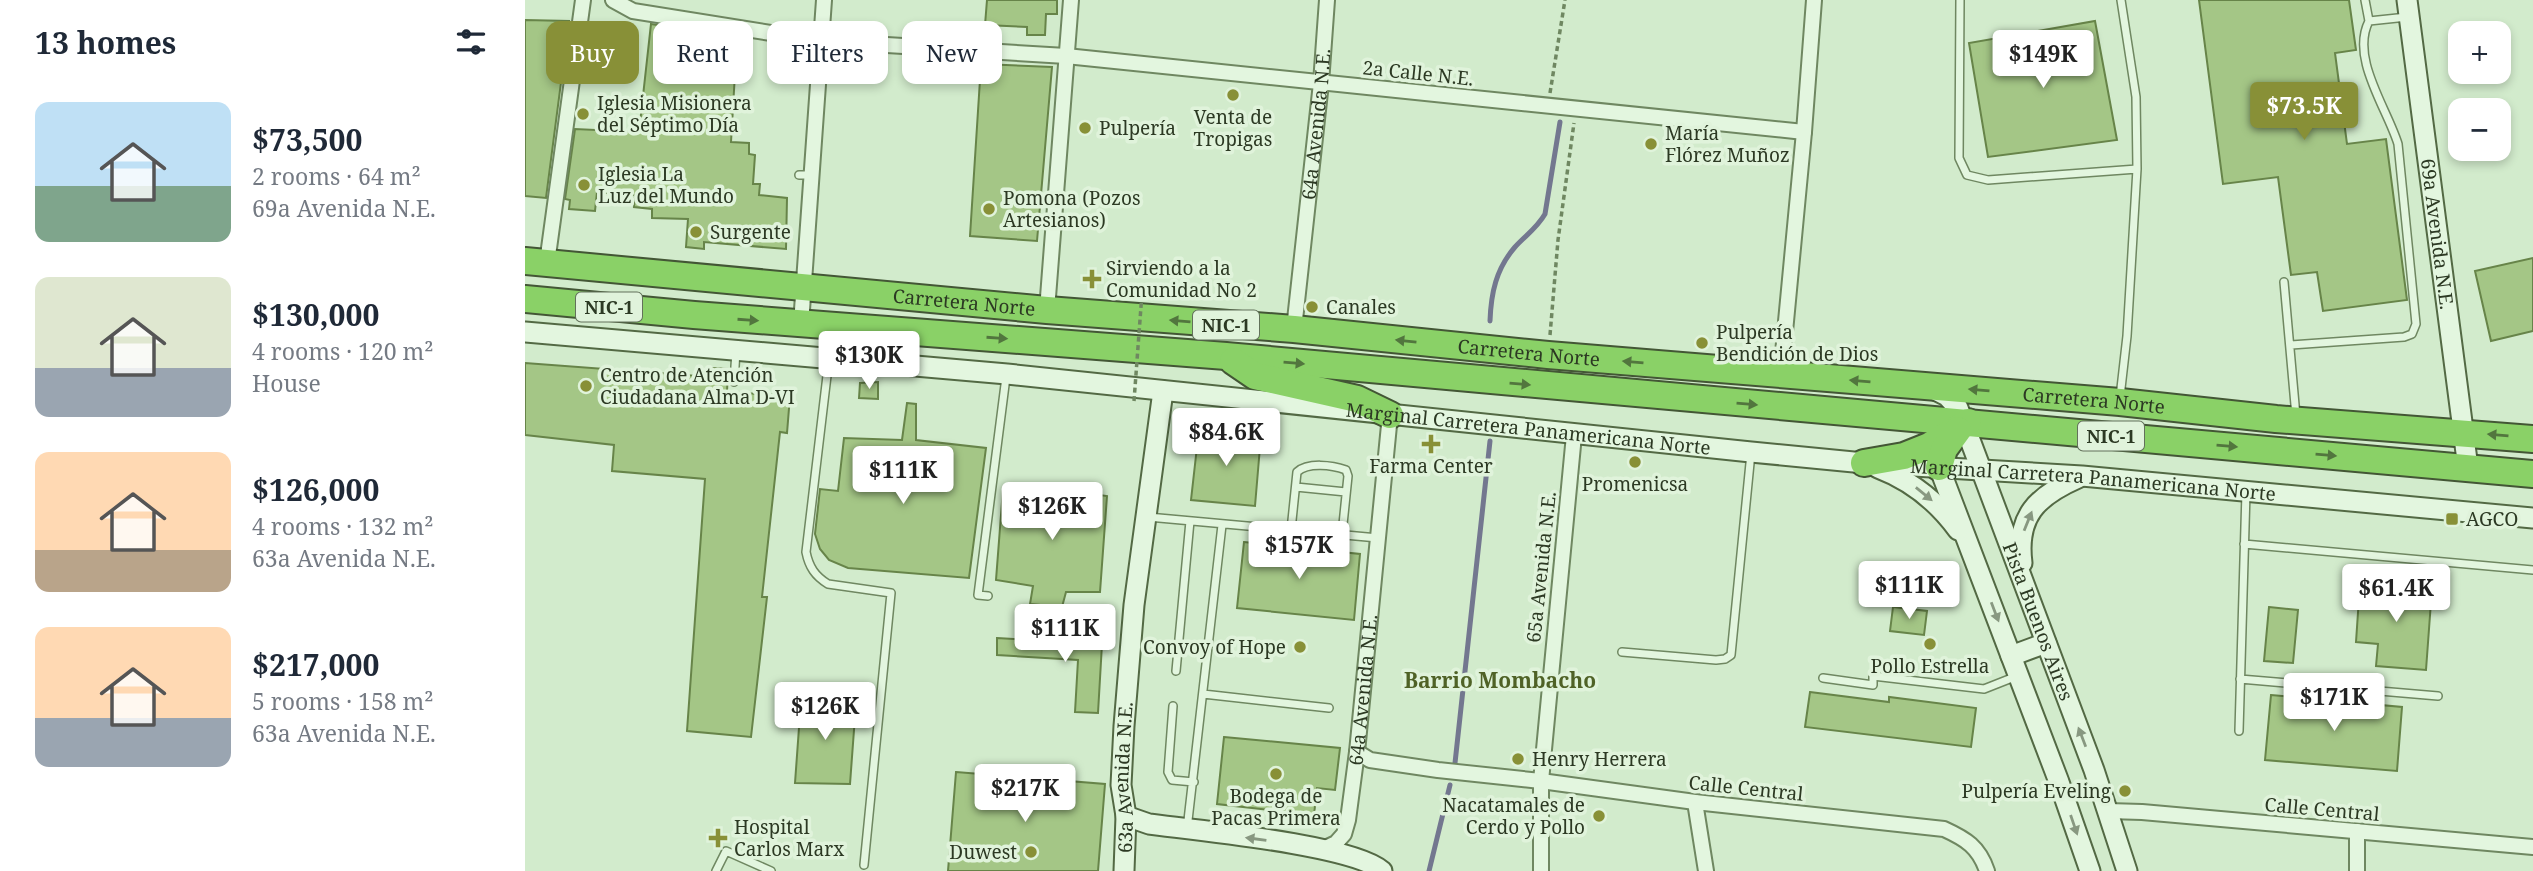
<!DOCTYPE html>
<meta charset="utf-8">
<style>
:root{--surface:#fff;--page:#f2f2f3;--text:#1f2937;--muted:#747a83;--accent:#889037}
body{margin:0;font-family:"Noto Serif",serif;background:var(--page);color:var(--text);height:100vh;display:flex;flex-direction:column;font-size:26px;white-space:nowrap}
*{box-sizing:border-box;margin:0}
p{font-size:23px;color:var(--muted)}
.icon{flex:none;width:38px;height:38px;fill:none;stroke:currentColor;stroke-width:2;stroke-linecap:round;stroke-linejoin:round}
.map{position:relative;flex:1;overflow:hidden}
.drawer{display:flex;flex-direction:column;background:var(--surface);width:525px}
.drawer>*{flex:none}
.guide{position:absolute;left:21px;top:21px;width:665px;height:63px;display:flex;gap:14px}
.buttons{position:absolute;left:1923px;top:21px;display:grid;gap:14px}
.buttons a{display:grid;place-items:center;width:63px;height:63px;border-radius:14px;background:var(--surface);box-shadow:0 4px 10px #0003;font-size:35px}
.price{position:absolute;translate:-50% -60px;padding:0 16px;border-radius:7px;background:#fff;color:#222;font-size:23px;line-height:46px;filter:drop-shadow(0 2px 4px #0008)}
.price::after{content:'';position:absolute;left:50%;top:42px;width:21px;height:16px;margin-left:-10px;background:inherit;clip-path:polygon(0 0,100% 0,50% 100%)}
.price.current{background:var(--accent);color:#fff}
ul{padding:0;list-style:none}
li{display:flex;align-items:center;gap:21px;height:175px;padding:0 35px}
li span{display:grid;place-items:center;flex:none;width:196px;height:140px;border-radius:14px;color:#555}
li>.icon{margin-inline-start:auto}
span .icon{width:84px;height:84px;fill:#fffc;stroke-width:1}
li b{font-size:30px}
h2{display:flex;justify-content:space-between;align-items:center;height:84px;padding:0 35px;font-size:30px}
.tag{padding:0 24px;border-radius:14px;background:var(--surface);box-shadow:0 4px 10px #0003;font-size:24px;line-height:63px}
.tag.current{background:var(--accent);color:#fff}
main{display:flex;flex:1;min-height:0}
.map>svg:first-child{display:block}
</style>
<main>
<section class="drawer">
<h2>13 homes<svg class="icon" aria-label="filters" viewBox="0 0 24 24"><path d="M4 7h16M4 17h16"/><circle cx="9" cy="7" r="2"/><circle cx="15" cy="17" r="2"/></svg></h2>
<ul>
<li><span style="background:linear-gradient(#bfe0f5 60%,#7fa58c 0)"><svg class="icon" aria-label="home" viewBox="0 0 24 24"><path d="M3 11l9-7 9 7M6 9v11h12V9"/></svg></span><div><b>$73,500</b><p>2 rooms · 64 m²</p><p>69a Avenida N.E.</p></div></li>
<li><span style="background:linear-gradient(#dfe7d0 65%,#9aa5b1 0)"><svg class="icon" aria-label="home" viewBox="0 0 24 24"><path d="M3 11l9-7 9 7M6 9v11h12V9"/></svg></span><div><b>$130,000</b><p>4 rooms · 120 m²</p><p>House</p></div></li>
<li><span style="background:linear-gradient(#ffd9b3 70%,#b9a48a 0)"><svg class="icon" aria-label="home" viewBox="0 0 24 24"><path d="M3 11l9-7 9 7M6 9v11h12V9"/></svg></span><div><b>$126,000</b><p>4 rooms · 132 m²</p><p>63a Avenida N.E.</p></div></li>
<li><span style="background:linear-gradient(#ffd9b3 65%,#9aa5b1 0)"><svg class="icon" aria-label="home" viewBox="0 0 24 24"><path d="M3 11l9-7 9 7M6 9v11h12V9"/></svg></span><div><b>$217,000</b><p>5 rooms · 158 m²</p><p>63a Avenida N.E.</p></div></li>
</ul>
</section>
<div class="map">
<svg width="2008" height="871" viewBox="0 0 2008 871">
<rect width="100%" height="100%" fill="#d2ebcc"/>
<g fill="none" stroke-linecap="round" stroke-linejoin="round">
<path stroke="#73778f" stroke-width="5" d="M965,321C966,293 971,269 990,247C1001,235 1012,228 1020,214L1035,122
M930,763L965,441
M904,871L925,785"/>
</g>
<path fill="#a4c686" stroke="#678449" stroke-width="2" d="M462,0H532V14H521L520,35H502V27L460,25Z
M1674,0H1824L1831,50L1810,53L1822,144L1861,139L1882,300L1798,311L1792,272L1766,275L1753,177L1698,184Z
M0,20L44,21L21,198L0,196Z
M1570,21L1592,140L1463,157L1444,43Z
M126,24L145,27V32L212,39L206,142L224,143V154L230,155L228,184H235L234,195L262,198L261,249L179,242V249L161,247L163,219L127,218V209L109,207L110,195L72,192L70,211L44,209L45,200L40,199L50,129L114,132Z
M456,64L527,67L512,241L445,236Z
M2008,258V331L1966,341L1950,271Z
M0,363L186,377L187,368L203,369L202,392L265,396L262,433L255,432L237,597H242L226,737L162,731L180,479L87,471L89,445L0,435Z
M353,382V399L334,398L335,383Z
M382,403L391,404V440L461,448L444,578L323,568L304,560L295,549L290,534L295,489L313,491L319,438L377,440Z
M674,429L736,435L730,506L666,500Z
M478,489H532L582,496L575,592H541L537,607L505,604L508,586L471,580Z
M719,542L835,554L829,620L712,608Z
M1835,583L1907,588L1901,670L1851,666L1853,644L1831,642Z
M1368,607L1402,611L1399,635L1365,631Z
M1744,607L1773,610L1768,663L1739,661Z
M472,638L577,644L573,713L550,712L553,660L472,655Z
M1285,692L1364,702V697L1451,708L1446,747L1280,727Z
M1746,695L1877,707L1872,771L1740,760Z
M276,700L331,703L325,784L270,783Z
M699,737L815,748L810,790L792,788L789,815L692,804Z
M431,772L580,784L573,871H423Z"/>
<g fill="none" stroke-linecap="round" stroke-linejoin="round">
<defs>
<path id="lane" d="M1435,0L1434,158L1442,175L1463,180L1612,169
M1840,0L1844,21
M280,67L294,69
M274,175H286
M1759,282L1771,416
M1766,345L1879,337L1887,334L1891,324L1873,144C1862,108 1825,58 1844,21L1882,17
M304,359L281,552C284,567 290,576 303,584L366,593L339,865
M209,382L211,351
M1595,397L1602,336L1612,169L1611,97L1596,0
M771,487L821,492
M623,517L853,538
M766,530L772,472C783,462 807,465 821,470L823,476L817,534
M1719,544L2008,570
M463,596L453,595L481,377
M1097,652L1191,660L1200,659L1206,655L1226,453
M651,671L665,521
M1298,678L1348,685V676L1459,689L1492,676
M1715,679L1913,696
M678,694L804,708
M648,706L643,772L647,780L669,782
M1714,731L1721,492
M662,829L697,525
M191,871L201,851L246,871"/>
<g id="street">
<path d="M88,0L108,11L296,41L541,56L1279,132"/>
<path d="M22,263L58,0"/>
<path d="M522,310L546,0"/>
<path d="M276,324L299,0"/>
<path id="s1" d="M769,329L796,83L802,0"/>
<path d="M1256,374L1279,132L1289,0"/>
<path d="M832,752L845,760L913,770L1016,781L1170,802L1419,829C1441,839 1454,847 1462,871"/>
<path d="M1170,802L1181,871"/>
<path d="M1583,811L1617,812L2008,847"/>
<path d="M1832,831V871"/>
<path id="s2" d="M798,849L811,843L819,834L823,820L832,752L865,415"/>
<path d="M1016,871V781L1049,435"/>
</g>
<g id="secondary">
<path id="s3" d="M1882,0L1943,468"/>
<path id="s4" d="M0,332L482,374L1226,452L1339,463L1557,476L2008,518"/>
<path id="s5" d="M1406,388L1422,396L1433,408L1569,770L1602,871"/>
<path d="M1414,467L1534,782L1565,871"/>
<path d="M1353,468C1387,481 1412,501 1433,530"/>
<path d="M1497,563C1491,516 1512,496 1553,478"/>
<path d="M1486,656L1521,643"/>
<path d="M601,816L624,824C669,830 829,845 857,871"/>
<path id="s6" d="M599,871L601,816L596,785L599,726L609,605L638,391"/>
</g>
<g id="highway">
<path id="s7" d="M0,261L522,310L769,329L1023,355L1595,402L1751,419L2008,439"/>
<path d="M0,299L169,315L701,356L2008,474"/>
<path d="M708,361L730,376L832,399L865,415"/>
<path d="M1339,463L1379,456L1404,446L1443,422"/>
<path d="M1414,467L1419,449L1433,430"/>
</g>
</defs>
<use href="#lane" stroke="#6f8761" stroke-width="10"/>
<use href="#street" stroke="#6f8761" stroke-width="18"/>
<use href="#secondary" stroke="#536944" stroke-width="23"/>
<use href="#highway" stroke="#435635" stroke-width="30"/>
<path stroke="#6f8761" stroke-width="3.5" stroke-dasharray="5 3.5" stroke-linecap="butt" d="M1025,93L1040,0
M617,293L642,296
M1025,335L1033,240L1049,123"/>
<use href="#lane" stroke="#e3f6df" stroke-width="7"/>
<use href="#street" stroke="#e3f6df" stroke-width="14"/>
<use href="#secondary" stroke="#e3f6df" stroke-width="19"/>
<use href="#highway" stroke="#8ad167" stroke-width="26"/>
<path stroke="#6f8761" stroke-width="3.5" stroke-dasharray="5 3.5" stroke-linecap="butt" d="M609,401L617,293"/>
</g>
<defs><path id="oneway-solid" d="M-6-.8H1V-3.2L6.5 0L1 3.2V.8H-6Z" transform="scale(1.75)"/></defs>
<g fill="#52763e">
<use href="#oneway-solid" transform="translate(223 320) rotate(4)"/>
<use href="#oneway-solid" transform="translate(655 321) rotate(-175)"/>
<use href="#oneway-solid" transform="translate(472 338) rotate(4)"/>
<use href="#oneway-solid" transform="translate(881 341) rotate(-174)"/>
<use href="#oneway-solid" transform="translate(1108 362) rotate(-175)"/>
<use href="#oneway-solid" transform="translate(769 363) rotate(5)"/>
<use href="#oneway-solid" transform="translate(1335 381) rotate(-175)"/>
<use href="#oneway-solid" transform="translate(995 384) rotate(5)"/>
<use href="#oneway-solid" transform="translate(1454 390) rotate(-175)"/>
<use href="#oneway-solid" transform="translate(1222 404) rotate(5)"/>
<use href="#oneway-solid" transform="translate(1973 435) rotate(-175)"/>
<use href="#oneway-solid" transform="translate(1702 446) rotate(5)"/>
<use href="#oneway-solid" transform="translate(1801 455) rotate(5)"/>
</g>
<g fill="#889881">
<use href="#oneway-solid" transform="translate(1399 494) rotate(39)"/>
<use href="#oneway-solid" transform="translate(1503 521) rotate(-68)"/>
<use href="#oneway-solid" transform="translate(1470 612) rotate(69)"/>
<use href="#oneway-solid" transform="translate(1557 737) rotate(-111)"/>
<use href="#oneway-solid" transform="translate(1549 825) rotate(71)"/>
<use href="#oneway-solid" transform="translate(731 839) rotate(-172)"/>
</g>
<g fill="#889037" stroke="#e0f3db" stroke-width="2.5">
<circle cx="708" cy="95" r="7"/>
<circle cx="58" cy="114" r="7"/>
<circle cx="560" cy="128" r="7"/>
<circle cx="1126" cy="144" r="7"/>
<circle cx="59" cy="185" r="7"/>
<circle cx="464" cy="209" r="7"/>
<circle cx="171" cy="232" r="7"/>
<path d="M563.5 268.5h7v7h7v7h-7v7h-7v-7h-7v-7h7z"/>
<circle cx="787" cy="307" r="7"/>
<circle cx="1177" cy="343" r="7"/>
<circle cx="61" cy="386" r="7"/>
<path d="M902.5 433.5h7v7h7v7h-7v7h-7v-7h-7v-7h7z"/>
<circle cx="1110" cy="462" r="7"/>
<rect x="1920" y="512" width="14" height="14" rx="3.5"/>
<circle cx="1405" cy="644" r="7"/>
<circle cx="775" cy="647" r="7"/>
<circle cx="993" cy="759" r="7"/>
<circle cx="751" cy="774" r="7"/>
<circle cx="1600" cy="791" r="7"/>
<circle cx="1074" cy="816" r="7"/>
<path d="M189.5 827.5h7v7h7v7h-7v7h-7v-7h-7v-7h7z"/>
<circle cx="506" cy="852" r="7"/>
</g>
<g text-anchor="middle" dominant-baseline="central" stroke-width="7" stroke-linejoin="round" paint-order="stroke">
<g fill="#e0f3db" stroke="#62715a" stroke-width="2">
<rect x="51" y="292.5" width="66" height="29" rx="5"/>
<rect x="668" y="310.5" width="66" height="29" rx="5"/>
<rect x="1553" y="421.5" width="66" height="29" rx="5"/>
</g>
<g font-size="18" font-weight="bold" fill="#2c3923">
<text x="84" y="307">NIC-1</text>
<text x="701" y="325">NIC-1</text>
<text x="1586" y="436">NIC-1</text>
</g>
<g font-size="19" fill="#2c3923" stroke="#e0f3db">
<text transform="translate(893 73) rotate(6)">2a Calle N.E.</text>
<text stroke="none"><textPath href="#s1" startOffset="206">64a Avenida N.E.</textPath></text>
<text stroke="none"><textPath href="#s3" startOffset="236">69a Avenida N.E.</textPath></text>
<text stroke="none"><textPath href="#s7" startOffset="441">Carretera Norte</textPath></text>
<text stroke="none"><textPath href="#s7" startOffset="1008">Carretera Norte</textPath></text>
<text stroke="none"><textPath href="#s7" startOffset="1575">Carretera Norte</textPath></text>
<text stroke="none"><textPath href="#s4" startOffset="1008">Marginal Carretera Panamericana Norte</textPath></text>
<text stroke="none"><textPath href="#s4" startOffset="1575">Marginal Carretera Panamericana Norte</textPath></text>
<text transform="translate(1016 567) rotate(-84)">65a Avenida N.E.</text>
<text stroke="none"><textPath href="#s5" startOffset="262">Pista Buenos Aires</textPath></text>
<text stroke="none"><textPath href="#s2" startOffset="172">64a Avenida N.E.</textPath></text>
<text stroke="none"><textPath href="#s6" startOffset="94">63a Avenida N.E.</textPath></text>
<text transform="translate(1221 788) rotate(6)">Calle Central</text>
<text transform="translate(1797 809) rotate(5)">Calle Central</text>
</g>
<g font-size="19" fill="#2c3923" stroke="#e0f3db" text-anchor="start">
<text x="72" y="103">Iglesia Misionera<tspan x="72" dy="22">del Séptimo Día</tspan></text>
<text x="708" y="117" text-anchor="middle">Venta de<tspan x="708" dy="22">Tropigas</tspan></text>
<text x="574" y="128">Pulpería</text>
<text x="1140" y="133">María<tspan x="1140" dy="22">Flórez Muñoz</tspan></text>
<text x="73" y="174">Iglesia La<tspan x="73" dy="22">Luz del Mundo</tspan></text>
<text x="478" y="198">Pomona (Pozos<tspan x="478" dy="22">Artesianos)</tspan></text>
<text x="185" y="232">Surgente</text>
<text x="581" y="268">Sirviendo a la<tspan x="581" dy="22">Comunidad No 2</tspan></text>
<text x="801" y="307">Canales</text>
<text x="1191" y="332">Pulpería<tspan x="1191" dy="22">Bendición de Dios</tspan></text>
<text x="75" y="375">Centro de Atención<tspan x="75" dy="22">Ciudadana Alma D-VI</tspan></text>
<text x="906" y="466" text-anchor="middle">Farma Center</text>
<text x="1110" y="484" text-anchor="middle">Promenicsa</text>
<text x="1941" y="519">AGCO</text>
<text x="761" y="647" text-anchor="end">Convoy of Hope</text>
<text x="1405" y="666" text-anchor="middle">Pollo Estrella</text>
<text x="1007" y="759">Henry Herrera</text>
<text x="1586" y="791" text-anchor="end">Pulpería Eveling</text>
<text x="751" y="796" text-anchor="middle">Bodega de<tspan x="751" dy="22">Pacas Primera</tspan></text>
<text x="1060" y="805" text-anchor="end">Nacatamales de<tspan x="1060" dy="22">Cerdo y Pollo</tspan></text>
<text x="209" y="827">Hospital<tspan x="209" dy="22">Carlos Marx</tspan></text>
<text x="492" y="852" text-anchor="end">Duwest</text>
</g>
<g font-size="21" font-weight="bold" fill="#4f6226" stroke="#e0f3db">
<text x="975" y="680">Barrio Mombacho</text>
</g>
</g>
</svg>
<div class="buttons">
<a>+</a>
<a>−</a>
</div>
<b class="price" style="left:1518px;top:90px">$149K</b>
<b class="price current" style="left:1779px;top:142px">$73.5K</b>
<b class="price" style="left:344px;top:391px">$130K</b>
<b class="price" style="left:701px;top:468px">$84.6K</b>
<b class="price" style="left:378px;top:506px">$111K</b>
<b class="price" style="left:527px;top:542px">$126K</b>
<b class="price" style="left:774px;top:581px">$157K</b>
<b class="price" style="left:1384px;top:621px">$111K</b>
<b class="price" style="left:1871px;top:624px">$61.4K</b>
<b class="price" style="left:540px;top:664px">$111K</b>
<b class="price" style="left:1809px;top:733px">$171K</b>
<b class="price" style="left:300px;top:742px">$126K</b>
<b class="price" style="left:500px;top:824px">$217K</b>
<div class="guide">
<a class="tag current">Buy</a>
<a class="tag">Rent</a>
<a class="tag">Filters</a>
<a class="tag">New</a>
</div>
</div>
</main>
